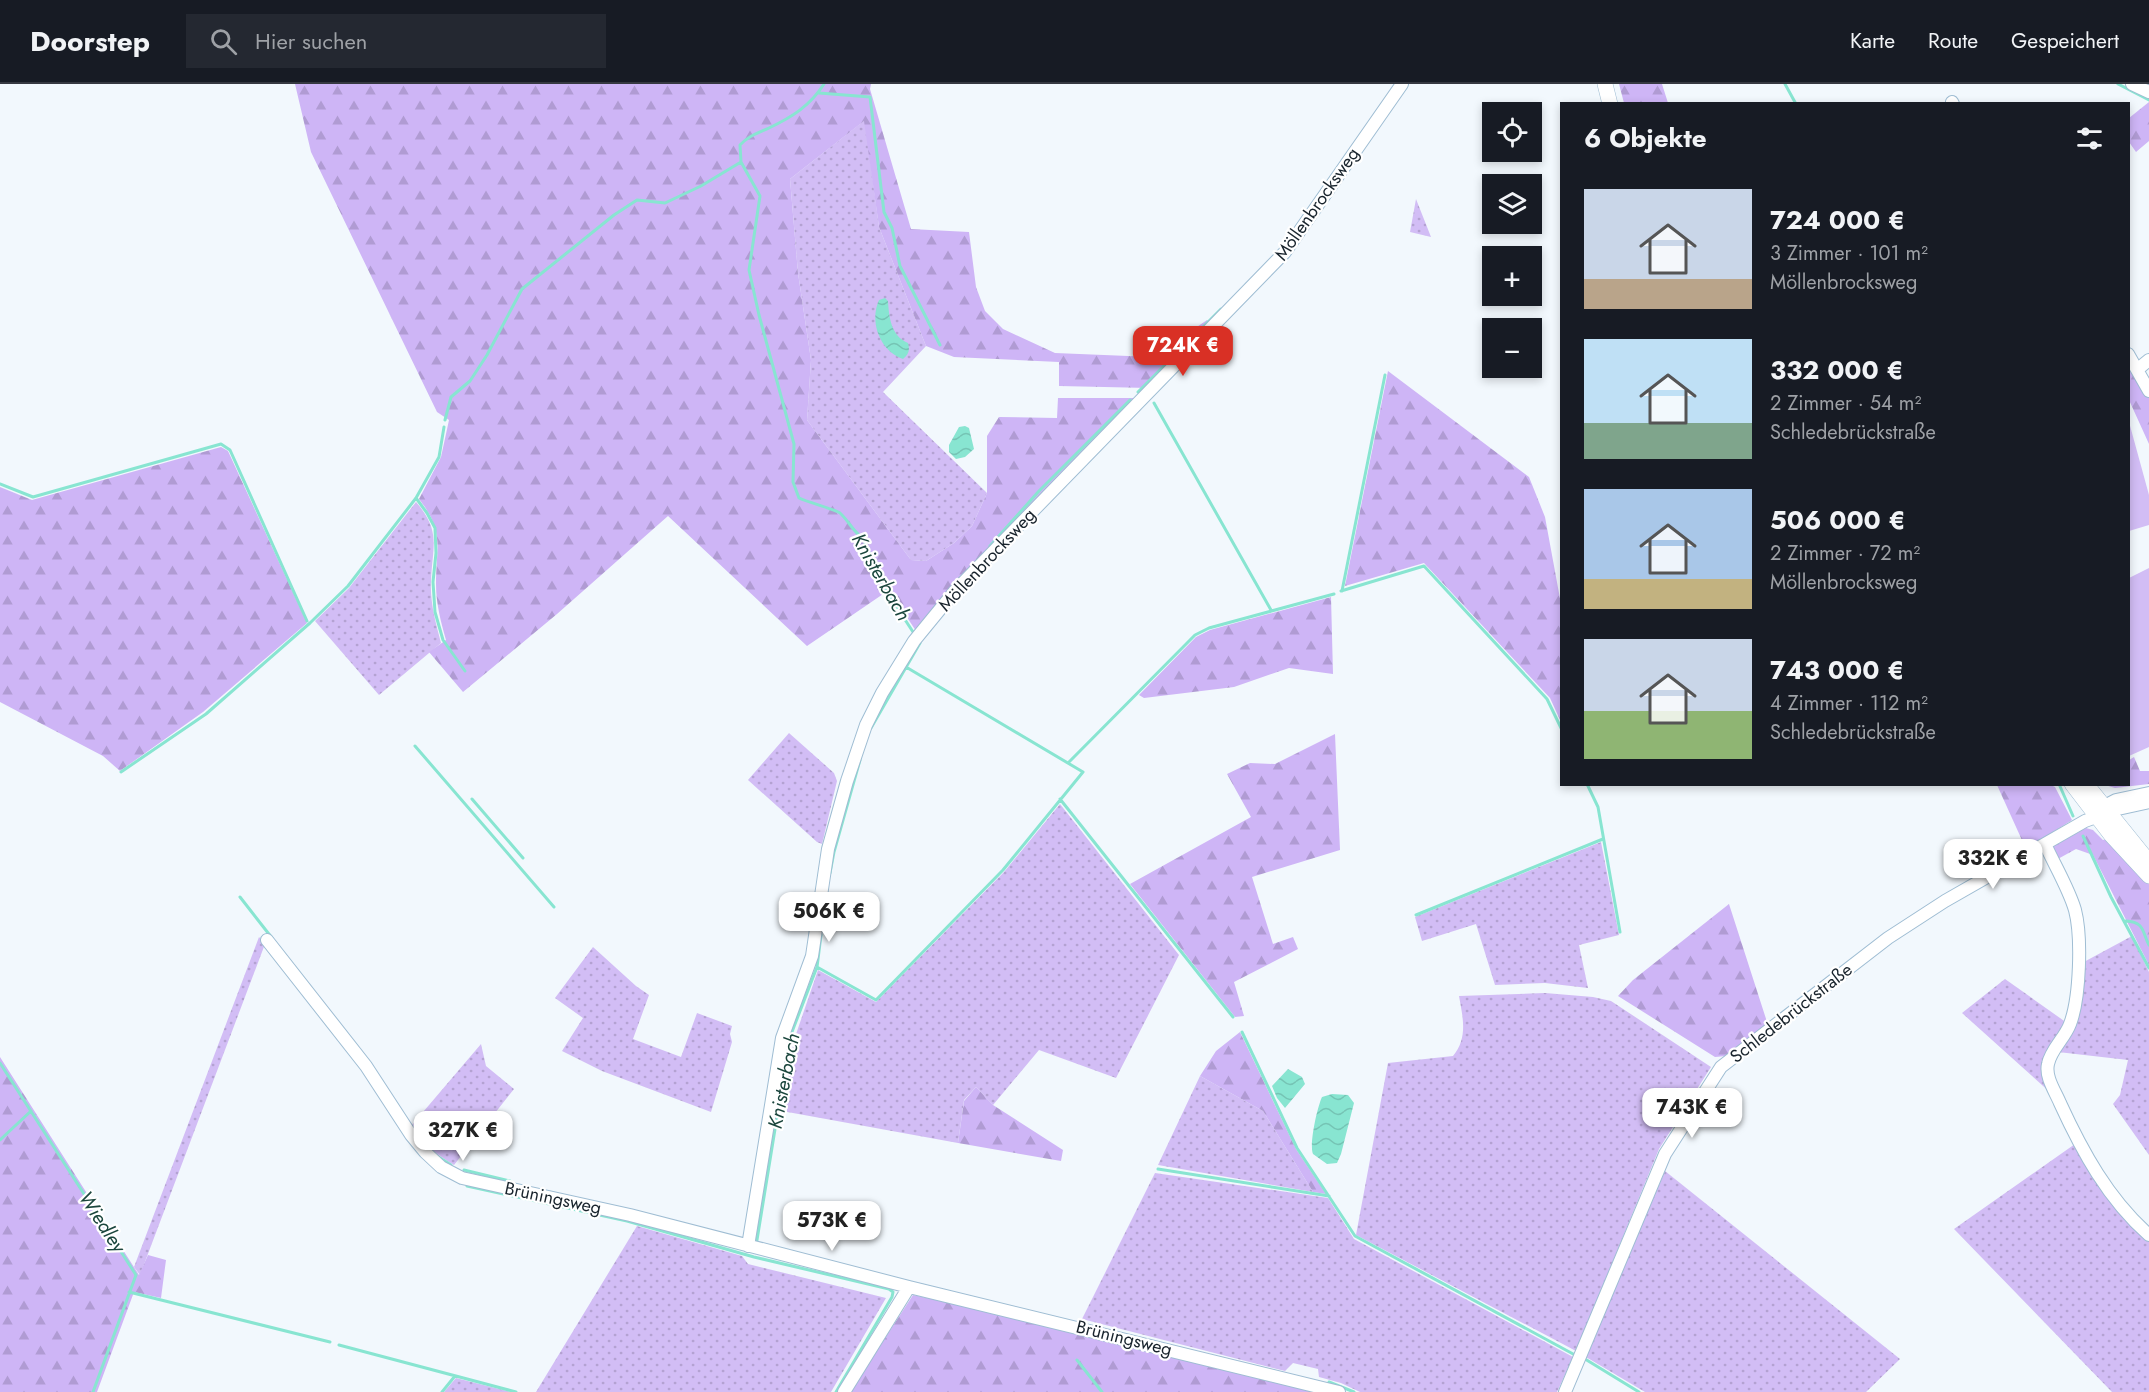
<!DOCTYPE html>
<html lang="de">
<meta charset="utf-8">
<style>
:root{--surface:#171b24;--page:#242831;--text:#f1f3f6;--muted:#9ea1a6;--line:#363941;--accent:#d93025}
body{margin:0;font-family:Jost,sans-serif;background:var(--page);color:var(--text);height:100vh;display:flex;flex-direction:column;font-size:22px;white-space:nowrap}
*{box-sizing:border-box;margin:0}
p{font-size:20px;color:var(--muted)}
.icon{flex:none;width:33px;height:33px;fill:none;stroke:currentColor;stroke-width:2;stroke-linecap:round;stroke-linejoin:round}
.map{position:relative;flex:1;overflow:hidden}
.drawer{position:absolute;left:1560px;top:18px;width:570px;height:684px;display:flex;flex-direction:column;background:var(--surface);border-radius:0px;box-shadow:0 3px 9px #0003}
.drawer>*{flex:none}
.tools{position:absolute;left:1482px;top:18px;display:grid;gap:12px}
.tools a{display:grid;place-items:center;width:60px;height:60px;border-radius:0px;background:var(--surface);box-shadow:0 3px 9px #0003;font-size:30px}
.price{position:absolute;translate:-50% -51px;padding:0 14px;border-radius:12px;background:#fff;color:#222;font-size:20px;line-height:39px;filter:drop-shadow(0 2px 3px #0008)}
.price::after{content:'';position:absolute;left:50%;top:36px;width:18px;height:14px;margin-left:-9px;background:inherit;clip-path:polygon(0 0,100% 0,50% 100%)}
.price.active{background:var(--accent);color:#fff}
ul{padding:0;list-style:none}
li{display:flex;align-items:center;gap:18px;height:150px;padding:0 24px}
li span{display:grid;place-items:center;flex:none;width:168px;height:120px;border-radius:0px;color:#555}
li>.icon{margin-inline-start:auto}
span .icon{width:72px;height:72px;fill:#fffc;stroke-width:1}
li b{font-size:26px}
h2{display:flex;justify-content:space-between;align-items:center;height:72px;padding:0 24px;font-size:26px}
header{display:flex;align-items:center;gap:36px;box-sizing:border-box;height:84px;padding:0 30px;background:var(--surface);border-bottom:2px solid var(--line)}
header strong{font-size:28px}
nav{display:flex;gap:33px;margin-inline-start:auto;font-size:21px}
.search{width:420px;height:54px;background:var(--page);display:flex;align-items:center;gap:15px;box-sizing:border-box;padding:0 21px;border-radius:0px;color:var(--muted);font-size:22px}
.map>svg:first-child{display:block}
</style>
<header>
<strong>Doorstep</strong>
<div class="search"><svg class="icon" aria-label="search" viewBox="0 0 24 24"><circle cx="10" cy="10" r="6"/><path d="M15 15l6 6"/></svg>Hier suchen</div>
<nav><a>Karte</a><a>Route</a><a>Gespeichert</a></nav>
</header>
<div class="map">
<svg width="2149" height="1308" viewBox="0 0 2149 1308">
<defs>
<pattern id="grass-dots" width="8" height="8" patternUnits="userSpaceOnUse" patternTransform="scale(1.5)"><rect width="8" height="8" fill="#d2bdf5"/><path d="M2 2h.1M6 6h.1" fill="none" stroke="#b4a2d2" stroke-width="1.8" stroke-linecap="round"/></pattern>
<pattern id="forest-firs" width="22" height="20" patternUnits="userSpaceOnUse" patternTransform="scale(1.5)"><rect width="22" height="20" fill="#ceb5f6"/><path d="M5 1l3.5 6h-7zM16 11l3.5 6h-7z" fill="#b09bd3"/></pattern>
<pattern id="water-waves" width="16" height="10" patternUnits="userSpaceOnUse" patternTransform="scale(1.5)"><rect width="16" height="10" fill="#88e5d1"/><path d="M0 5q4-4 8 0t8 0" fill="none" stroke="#75c4b4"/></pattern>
</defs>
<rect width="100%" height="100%" fill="#f2f8fd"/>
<path fill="url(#grass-dots)" d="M865,36L879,143L926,262L883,308L987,409L972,442L954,459L926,477L911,476L807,336L811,276L798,189L790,95Z
M1416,115L1431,153L1410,148Z
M416,418C442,448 432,463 431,498C430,519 436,539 441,559L379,611L315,537L349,504Z
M789,649L834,689L837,697L822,760L817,758L748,696Z
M1060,720L1179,871L1116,994L1039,966L993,1021L976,1003L964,1016L958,1059L782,1027L794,956L818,886L876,918L1004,788Z
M1601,758L1619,851L1579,861L1588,904L1545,899L1495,901L1476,840L1422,857L1415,833Z
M2132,852L2149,888V1071L2113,1020L2120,1011L2128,976L2058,968L2082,879Z
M259,853L265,860L140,1191L134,1183Z
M593,863L636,902L649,911L633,955L681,973L697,929L732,942L730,950L732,958L711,1028L602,987L562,967L583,934L555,914Z
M2005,895L2067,939L2044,981L2052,1010L1962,929Z
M1545,909L1593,913L1611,917L1711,983L1659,1065L1576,1267L1356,1151L1388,979L1453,972C1468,954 1463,934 1459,912Z
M481,960L486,982L514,1005L454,1081C434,1069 425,1061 412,1041Z
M1200,992L1263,1027L1313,1108L1158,1081Z
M2075,1060L2149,1156V1308H2112L1954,1145Z
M1665,1087L1900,1275L1866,1308H1645L1586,1273Z
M1155,1089L1328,1114L1354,1155L1573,1273L1557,1308H1360L1341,1299L1319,1293L1318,1285L1293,1279L1285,1287L1082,1235Z
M637,1142L742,1172L748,1180L886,1214L831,1308H536Z
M456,1294L511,1308H444Z"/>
<path fill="url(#forest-firs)" d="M295,0H871L870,5L911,145L969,148L976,203L985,227L1003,245L1055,269L1153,273L1207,236L1212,241L1149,304L1059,302V278L954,273L926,262L879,143L864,37L790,95L798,189L811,276L807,336L911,476L926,477L954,459L972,442L987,409V352L999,333L1057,334L1058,314H1138L1043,408L916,547L889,506L807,562L668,432L557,530L463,608L429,568L446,556C441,538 436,520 436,500C436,463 445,448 419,415L441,373L449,336L437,328L311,68Z
M1619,0H1662L1668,19H1624Z
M2149,18V57L2136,68L2129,58V34Z
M2128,277L2149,314V360L2129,316Z
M1388,287L1529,393L1545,433L1561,520V638L1550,614L1424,479L1345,502Z
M221,363L228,367L307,539L203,628L120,687L103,672L0,618V403L32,416Z
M1331,513L1333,590L1289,584L1234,603L1144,614L1139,611L1196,553L1210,546Z
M1335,650L1340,766L1252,793L1273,860L1293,853L1298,865L1234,898L1244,932L1235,933L1130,800L1251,733L1227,690L1250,679L1275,680Z
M2134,673L2140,687H2149V700L2115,704L2105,701L2128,700L2129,676Z
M1997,701H2051L2055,703L2072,736L2026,765Z
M2086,744L2093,746L2103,756L2107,755L2149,800V881L2093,771L2076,765L2056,776L2052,766L2054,762Z
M1729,820L1768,941L1726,972L1715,973L1618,912L1633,896Z
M1240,948L1296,1065L1326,1110L1313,1108L1263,1027L1200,992L1216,967Z
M0,973L139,1191L148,1171L166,1176L161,1214L134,1208L97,1308H0Z
M976,1003L993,1021L1063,1066L1061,1077L958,1059L964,1017Z
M913,1211L1076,1246L1318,1308H850Z"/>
<path fill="#d2bdf5" d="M2129,338L2149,411V441L2129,447Z
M2149,484V663L2129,672V494Z"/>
<path fill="url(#water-waves)" d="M885,214L888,217C889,233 891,252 908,259C910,266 909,270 903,275C880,267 869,238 879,216Z
M965,342L969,344L974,365L965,373L956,375L949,368V361L959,343Z
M1288,985L1302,993L1305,1000L1285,1024L1277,1014L1272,1002Z
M1332,1010L1348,1011L1354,1019L1341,1070L1337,1079L1327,1080L1313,1070C1309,1061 1317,1024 1322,1013Z"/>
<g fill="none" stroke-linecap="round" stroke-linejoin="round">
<path stroke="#88e5d1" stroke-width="3" d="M824,0C810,22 792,33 769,44C758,49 748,52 740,61L741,78L760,112L749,186L759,231L794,360L793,398L799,414C807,418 837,426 840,429C849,437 853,448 863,454L883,502L915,551
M1785,0L1796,20
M2118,0L2149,16
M819,9L870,13L884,128L892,144L900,182L940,261
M1138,308L1221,225
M1154,319L1271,526
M445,336L451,313L470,297L487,271L522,205L614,131L637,116L665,119L701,102L741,78
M0,400L33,413L221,360L230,366L307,537
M416,414L427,429L435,444L436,469L433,498L435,528L443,556L465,587
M990,462L1039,407L1130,316
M1341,507L1424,482L1547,615L1562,646
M1342,507L1385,291
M871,644L920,559L918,557
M415,662L554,823
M1069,678L1195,551L1209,544L1334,510
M121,688L206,630L310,539L348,502L416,414L439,373L444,343
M1587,700L1598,723L1620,848
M2059,700L2073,732
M472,715L523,774
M1060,715L1233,933
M2083,752L2111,813L2149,884
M830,789L834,768L860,676
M240,813L272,854
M1416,831L1603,755
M2126,837C2145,838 2142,848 2149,861
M817,883L876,916L1003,786L1083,688L906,583
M1242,948L1297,1064L1355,1152L1575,1271
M0,979L136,1191L93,1308
M0,1056L31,1027
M437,1072L451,1081
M1158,1085L1329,1112
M464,1086L510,1097
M467,1102L627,1137L754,1173L889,1205L893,1208L892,1213L836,1308
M757,1156L790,953L817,883L821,851
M129,1208L330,1258
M339,1261L516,1308
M1585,1275L1639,1308
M1077,1276L1102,1308
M1329,1298L1354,1308
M442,1308L455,1292"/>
<defs>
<path id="minor" d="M2132,0L2149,8
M1952,18L1953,20
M2128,270L2149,307
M2138,285L2149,276
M2097,726L2116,716L2149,709
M2045,760C2054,780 2069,805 2075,826C2082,853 2080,914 2070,940C2065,954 2051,965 2048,980C2045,993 2055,1007 2060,1019C2082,1067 2108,1115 2149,1151
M267,856L366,982L411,1051L425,1068L441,1083L462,1094L630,1131L909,1203L1339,1308
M748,1162L782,954L812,872L828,765L847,697L866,641L882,609L914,557L955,507L1285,168L1402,0
M844,1308L909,1203
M1565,1308L1665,1070L1721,983L1888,854L1945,817L2085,737L2118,725L2149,718"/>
<path id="major" d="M1605,0L1610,20
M2072,700L2111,751L2149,792
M2086,700L2149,778"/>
</defs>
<use href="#minor" stroke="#9fbdd3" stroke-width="14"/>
<use href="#major" stroke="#9fbdd3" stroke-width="16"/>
<use href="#minor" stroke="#fff" stroke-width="12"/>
<use href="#major" stroke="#fff" stroke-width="15"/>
</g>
<g text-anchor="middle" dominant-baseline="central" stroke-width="4.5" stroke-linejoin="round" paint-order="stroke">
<g font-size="18" fill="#18232c" stroke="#fff">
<text transform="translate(1317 120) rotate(-55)">Möllenbrocksweg</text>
<text transform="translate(987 476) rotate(-47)">Möllenbrocksweg</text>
<text transform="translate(1791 929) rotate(-38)">Schledebrückstraße</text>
<text transform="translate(553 1114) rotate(12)">Brüningsweg</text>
<text transform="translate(1124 1254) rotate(14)">Brüningsweg</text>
</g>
<g font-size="20" font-style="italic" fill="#1b463d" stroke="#fff">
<text transform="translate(881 493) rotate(60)">Knisterbach</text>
<text transform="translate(784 997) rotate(-79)">Knisterbach</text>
<text transform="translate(102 1138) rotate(57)">Wiedley</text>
</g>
</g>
</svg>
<div class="tools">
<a><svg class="icon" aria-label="locate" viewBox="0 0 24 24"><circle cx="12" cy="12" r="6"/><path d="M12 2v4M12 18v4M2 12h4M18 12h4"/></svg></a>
<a><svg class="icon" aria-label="layers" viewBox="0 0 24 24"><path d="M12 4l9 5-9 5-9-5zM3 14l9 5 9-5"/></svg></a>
<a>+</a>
<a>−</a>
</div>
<b class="price active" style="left:1183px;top:293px">724K €</b>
<b class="price" style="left:1993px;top:806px">332K €</b>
<b class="price" style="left:829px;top:859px">506K €</b>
<b class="price" style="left:1692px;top:1055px">743K €</b>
<b class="price" style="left:463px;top:1078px">327K €</b>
<b class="price" style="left:832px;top:1168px">573K €</b>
<section class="drawer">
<h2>6 Objekte<svg class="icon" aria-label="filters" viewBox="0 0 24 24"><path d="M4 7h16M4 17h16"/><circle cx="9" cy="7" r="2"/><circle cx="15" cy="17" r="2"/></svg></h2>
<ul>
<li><span style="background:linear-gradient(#c9d6e8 75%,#b9a48a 0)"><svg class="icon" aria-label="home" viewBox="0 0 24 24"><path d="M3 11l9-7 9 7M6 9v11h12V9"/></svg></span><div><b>724 000 €</b><p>3 Zimmer · 101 m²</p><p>Möllenbrocksweg</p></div></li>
<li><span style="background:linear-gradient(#bfe0f5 70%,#7fa58c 0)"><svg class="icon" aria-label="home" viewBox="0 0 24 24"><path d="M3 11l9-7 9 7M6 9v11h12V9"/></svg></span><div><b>332 000 €</b><p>2 Zimmer · 54 m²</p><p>Schledebrückstraße</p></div></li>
<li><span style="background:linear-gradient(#a9c7e8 75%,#c2b280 0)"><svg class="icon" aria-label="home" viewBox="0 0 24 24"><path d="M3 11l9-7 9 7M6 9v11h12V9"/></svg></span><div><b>506 000 €</b><p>2 Zimmer · 72 m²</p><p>Möllenbrocksweg</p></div></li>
<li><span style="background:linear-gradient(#c9d6e8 60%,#8fb573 0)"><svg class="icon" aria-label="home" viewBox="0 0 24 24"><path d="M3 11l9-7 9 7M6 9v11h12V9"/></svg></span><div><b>743 000 €</b><p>4 Zimmer · 112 m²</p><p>Schledebrückstraße</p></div></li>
</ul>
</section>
</div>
